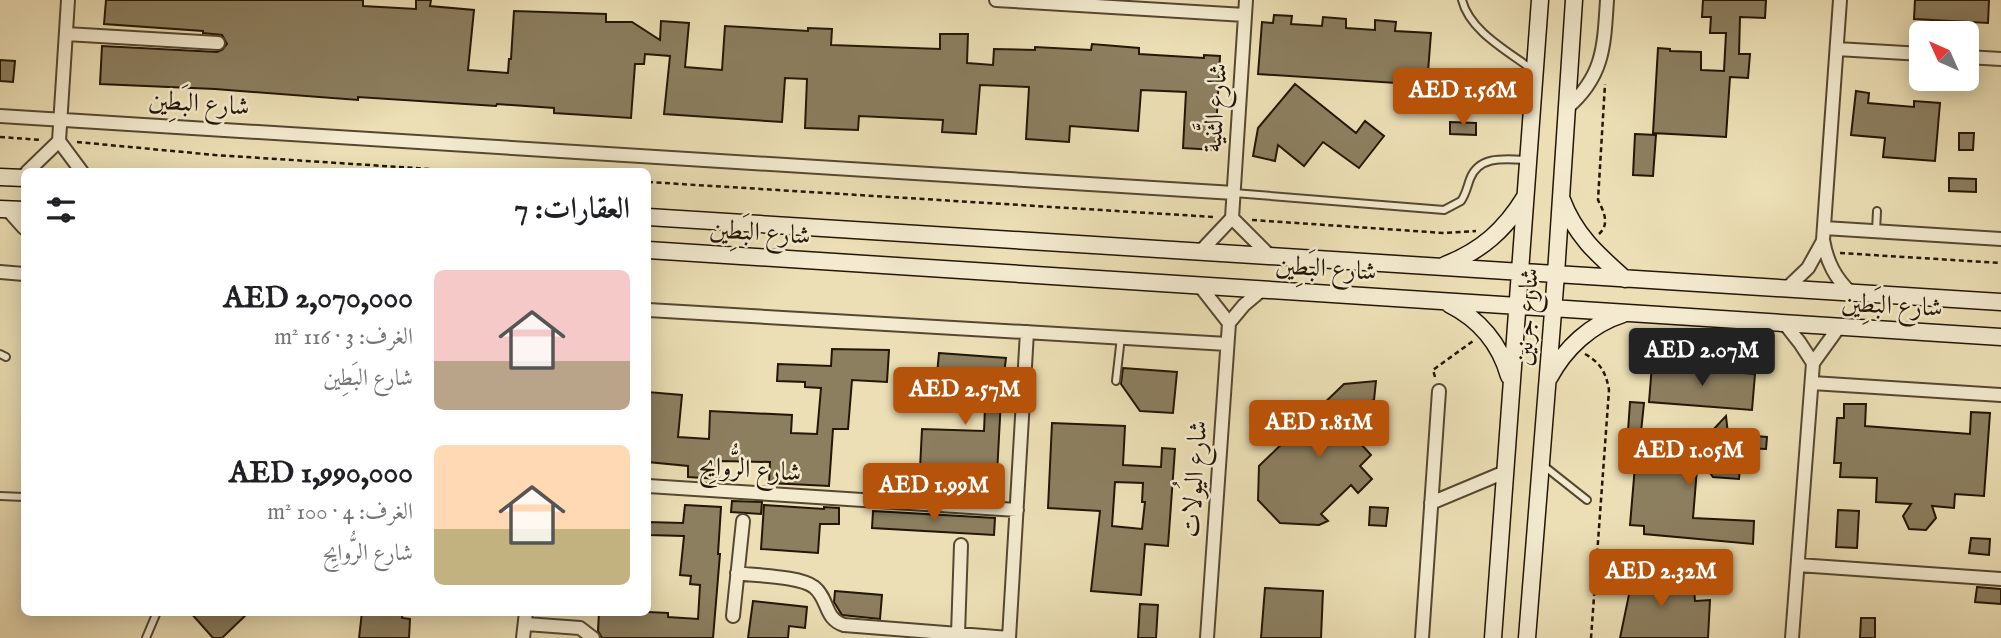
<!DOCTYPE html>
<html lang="ar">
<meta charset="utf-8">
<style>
:root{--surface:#fff;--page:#f6f6f6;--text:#202124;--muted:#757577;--accent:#b45309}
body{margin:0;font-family:"IM FELL English",Amiri,serif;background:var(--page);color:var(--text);direction:rtl;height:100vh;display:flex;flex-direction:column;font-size:26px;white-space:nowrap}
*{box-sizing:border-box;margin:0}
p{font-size:23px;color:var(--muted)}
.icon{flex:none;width:38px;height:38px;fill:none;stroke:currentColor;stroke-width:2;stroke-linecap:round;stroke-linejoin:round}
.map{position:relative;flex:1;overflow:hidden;direction:ltr}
.side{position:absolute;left:21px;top:168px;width:630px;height:448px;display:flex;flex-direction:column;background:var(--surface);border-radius:10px;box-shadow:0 4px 18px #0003;direction:rtl}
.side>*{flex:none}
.needle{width:46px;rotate:315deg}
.fabs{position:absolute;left:1909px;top:21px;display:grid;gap:14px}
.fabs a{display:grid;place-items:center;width:70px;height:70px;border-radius:10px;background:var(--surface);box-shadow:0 4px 18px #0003;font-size:35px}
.price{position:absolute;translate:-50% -60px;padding:0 16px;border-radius:7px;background:var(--accent);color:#fff;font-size:23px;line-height:46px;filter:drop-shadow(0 2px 4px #0008)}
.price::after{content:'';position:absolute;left:50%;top:42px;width:21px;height:16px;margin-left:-10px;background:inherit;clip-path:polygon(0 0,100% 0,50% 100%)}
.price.current{background:#222;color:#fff}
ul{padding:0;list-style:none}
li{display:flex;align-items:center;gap:21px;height:175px;padding:0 21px}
li span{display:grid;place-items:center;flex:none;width:196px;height:140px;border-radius:10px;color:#555}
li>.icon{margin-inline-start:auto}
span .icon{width:84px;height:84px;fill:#fffc;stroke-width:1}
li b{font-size:30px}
h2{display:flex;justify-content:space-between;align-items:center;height:84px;padding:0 21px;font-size:30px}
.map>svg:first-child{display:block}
</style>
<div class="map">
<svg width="2001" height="638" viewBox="0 0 2001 638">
<rect width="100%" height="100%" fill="#ecdfb5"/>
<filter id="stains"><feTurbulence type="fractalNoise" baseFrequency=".00286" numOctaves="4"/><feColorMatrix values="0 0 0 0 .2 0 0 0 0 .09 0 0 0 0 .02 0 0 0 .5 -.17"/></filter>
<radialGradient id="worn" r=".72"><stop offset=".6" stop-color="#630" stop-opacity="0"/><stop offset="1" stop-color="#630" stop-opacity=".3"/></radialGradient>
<path fill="#8c7f60" stroke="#231604" stroke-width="2" fill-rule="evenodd" d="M106,0H363V6L416,9V0H431L430,6L474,10L468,70L508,73L509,59H511L514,11L606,14V22H632L660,40L661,21L689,23L685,67L722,70L725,26L808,31V28L832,29L831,45L940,49V34H968L967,63L993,65L994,49L1035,50V47L1091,50L1092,44L1139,48V54L1204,58V55L1220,56L1215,150L1183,148L1186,92L1141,90L1138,131L1070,126L1069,142L1026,139L1029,87L980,85L976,134L942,132L943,120L859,116L858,130L805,128L807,79L785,78L782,122L664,114L670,56L645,54L644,64H635L631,118L554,113V108L497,104L496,106L358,97V100L215,89L100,84L102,46L217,52L222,50L227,44L222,35L203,33V31L104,24Z
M1703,0H1766L1765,18L1740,17L1739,54H1750L1748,78L1730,77L1726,137L1653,133L1658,48L1670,49V51L1701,52V70L1724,71L1726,33H1710L1711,17H1702Z
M1915,0H1989L1988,23L1914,19Z
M1274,15L1292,16L1291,24L1322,26L1323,17L1346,19V28L1375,30V20L1396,22L1395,31L1431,33L1427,85L1258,74L1262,22L1273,23Z
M0,60L15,61L13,82L0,81Z
M1295,84L1356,133L1365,121L1384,136L1359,168L1323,142L1304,166L1278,145L1275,161L1253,156L1258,128Z
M1856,91L1869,93L1868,103L1914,107V101L1940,103L1935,161L1883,157L1885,138L1851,135Z
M1450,122L1476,123V135L1450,134Z
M1959,133H1974L1973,150H1959Z
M1635,134L1656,135L1653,176L1633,175Z
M1949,178L1976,179V192L1949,191Z
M832,349L889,350L887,382L852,380L848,429H833L829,486L769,483L770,462L721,461L719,479L688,477V466L648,462V392L682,395L678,437L709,439L710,411L792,415L791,433L817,434L821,388L805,387V382L777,381L778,364L831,366Z
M939,353L1006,358L1001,399L996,493L919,489L922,429L984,431L985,408L948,405V396L935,395Z
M1652,365L1755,374L1752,410L1649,402Z
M1123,368L1177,372L1173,413L1140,411L1121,384Z
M1376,381L1374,400L1364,404L1354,414L1373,433L1361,444L1371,455L1360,466L1372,479L1358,493L1351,485L1321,514L1328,521L1319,525L1280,523L1258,500L1259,466L1344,384Z
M1630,402L1644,403L1641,432L1628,431Z
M1844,404H1866L1865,426L1970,434L1971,412L1990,413L1984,496L1955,494L1954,508L1932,506L1936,518L1926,530L1909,529L1903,516L1911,504L1876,502L1877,478L1840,477L1841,463H1834L1837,418H1844Z
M1726,416L1728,434L1767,437L1766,449L1742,448L1739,479L1713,477L1698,456L1693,518L1754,521L1753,544L1644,534V526L1630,525L1636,454L1663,456L1664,443L1698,446Z
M1052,423L1125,426L1123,465L1161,467L1162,448L1175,449L1168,546L1145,544L1141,595L1091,591L1100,511L1048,508ZM1115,482L1143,483L1142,502H1145L1142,529L1112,526Z
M732,501L762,502L761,514L731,512Z
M685,505L721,507L718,554H720L713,638H602L598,631L599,612H648L668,613V617L698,619L700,585L690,584L691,576L680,575L684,536L648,535V522L683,523Z
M764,505L824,509V507L839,508V524H820L818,553L761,549Z
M1370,507L1388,508L1386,526L1369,525Z
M1838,510L1859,511L1857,548L1836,547Z
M873,511L995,518L994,535L872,528Z
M1971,538L1990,539L1989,555L1969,553Z
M1619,561L1644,563L1642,587L1694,589L1695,601L1710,600L1708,638H1620L1631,585L1616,584Z
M1977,587L2001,589V604L1975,602Z
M1265,588L1323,591L1321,638H1261Z
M835,591L882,595L880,619L842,615L834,602Z
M753,601L807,607L805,628L789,626L788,638H748Z
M1140,604L1158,605L1156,638H1138Z
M190,612H249L222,638H213Z
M362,612H403L402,618L410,619L409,638H359Z
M1861,618H1875V638H1860Z"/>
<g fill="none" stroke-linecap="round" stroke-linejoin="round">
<defs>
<path id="lane" d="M1462,0C1470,32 1510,52 1534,71
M1234,193L1444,210L1461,201C1466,194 1467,187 1470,179C1479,155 1506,159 1527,160
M1876,231L1877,211
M0,354L6,357
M1116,381L1121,337
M1544,466L1587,500
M0,496L24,497
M146,638L157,612"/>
<path id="street" d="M68,0L59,141L82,172
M996,0L1245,15
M1840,0L1823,240C1827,262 1835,278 1851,293
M66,34L218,43
M1837,49L1922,54
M1967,57L2001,59
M1567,108C1604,76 1604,46 1607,0
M0,116L1234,193
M27,172L59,141
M7,209L24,228
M1232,218L1270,256
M1824,228L2001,239
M1200,252L1232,218L1246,0
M0,272L24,274
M1200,286L1229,323
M1786,289L1808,268L1823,241
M648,310L1227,344
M1785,324L1800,343L1813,363
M1812,383L2001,395
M648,486L1017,510
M1431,503L1505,472
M1798,565L2001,579
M737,573C756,576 799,576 814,587C829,599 824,619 844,625L1009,638
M733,616L743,521
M526,624L580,628L593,638
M958,634L961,545
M523,638L526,612
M1009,638L1027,332
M1207,638L1229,323L1244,305L1263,289
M1422,638L1439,391
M1792,638L1813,363L1839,327"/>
<path id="secondary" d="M0,177L24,178
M1562,200C1575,235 1598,255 1625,279
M0,209L24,210
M648,217L2001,302
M648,250L2001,337
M1445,265C1481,251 1505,230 1525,197
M1449,304C1479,319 1500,344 1509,376
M1549,378C1565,348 1591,324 1623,314
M1493,638L1540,0
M1527,638L1556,274L1574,0"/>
</defs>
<use href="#lane" stroke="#554830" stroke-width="10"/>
<use href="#street" stroke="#554830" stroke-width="16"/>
<use href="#secondary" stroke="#231604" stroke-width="19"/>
<path stroke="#231604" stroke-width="2.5" stroke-dasharray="5 3.5" stroke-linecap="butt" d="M0,137L42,140
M77,142L215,155L476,172
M648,182L1214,217
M1252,220L1444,233L1476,231
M1599,234C1610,224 1604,212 1598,200L1605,84
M1840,253L2001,263
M1585,354C1601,363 1606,373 1609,390L1591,638
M1435,377L1433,370L1473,341"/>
<use href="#lane" stroke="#f3eacf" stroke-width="6"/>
<use href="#street" stroke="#f3eacf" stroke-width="12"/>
<use href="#secondary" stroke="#f3eacf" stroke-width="16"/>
</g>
<g text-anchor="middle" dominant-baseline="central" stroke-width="5" stroke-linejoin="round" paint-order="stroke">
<g font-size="26" fill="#231604" stroke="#f3eacf">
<text transform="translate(199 104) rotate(4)">شارع البَطِين</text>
<text transform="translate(1216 108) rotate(-86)">شارع الثَّنية</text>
<text transform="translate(760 233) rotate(4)">شارع البَطِين</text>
<text transform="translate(1326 269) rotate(4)">شارع البَطِين</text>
<text transform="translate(1892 306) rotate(3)">شارع البَطِين</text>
<text transform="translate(1527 317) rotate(-86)">شارع جرنين</text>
<text transform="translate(750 470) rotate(4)">شارع الرُّوايِح</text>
<text transform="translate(1195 479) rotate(-86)">شارع اليُولات</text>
</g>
</g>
<rect width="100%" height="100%" filter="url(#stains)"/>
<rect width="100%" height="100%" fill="url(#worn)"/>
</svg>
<div class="fabs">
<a><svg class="needle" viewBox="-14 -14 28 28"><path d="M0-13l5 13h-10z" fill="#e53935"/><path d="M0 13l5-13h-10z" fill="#757577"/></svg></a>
</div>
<b class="price" style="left:1463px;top:128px">AED 1.56M</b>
<b class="price current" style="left:1702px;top:388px">AED 2.07M</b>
<b class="price" style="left:965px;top:427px">AED 2.57M</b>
<b class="price" style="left:1319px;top:460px">AED 1.81M</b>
<b class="price" style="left:1689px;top:488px">AED 1.05M</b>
<b class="price" style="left:934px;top:523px">AED 1.99M</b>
<b class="price" style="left:1661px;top:609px">AED 2.32M</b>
<section class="side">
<h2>العقارات: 7<svg class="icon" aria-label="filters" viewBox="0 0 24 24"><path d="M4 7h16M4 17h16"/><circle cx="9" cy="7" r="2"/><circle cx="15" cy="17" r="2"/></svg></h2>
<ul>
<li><span style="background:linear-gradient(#f6c9c9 65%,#b9a48a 0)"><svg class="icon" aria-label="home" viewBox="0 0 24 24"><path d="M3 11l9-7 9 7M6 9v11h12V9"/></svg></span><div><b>AED 2,070,000</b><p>الغرف: 3 · 116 m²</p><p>شارع البَطِين</p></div></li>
<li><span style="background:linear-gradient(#ffd9b3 60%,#c2b280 0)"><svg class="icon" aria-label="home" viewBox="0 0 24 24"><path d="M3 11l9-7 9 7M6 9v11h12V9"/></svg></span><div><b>AED 1,990,000</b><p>الغرف: 4 · 100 m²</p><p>شارع الرُّوايِح</p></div></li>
</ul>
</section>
</div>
